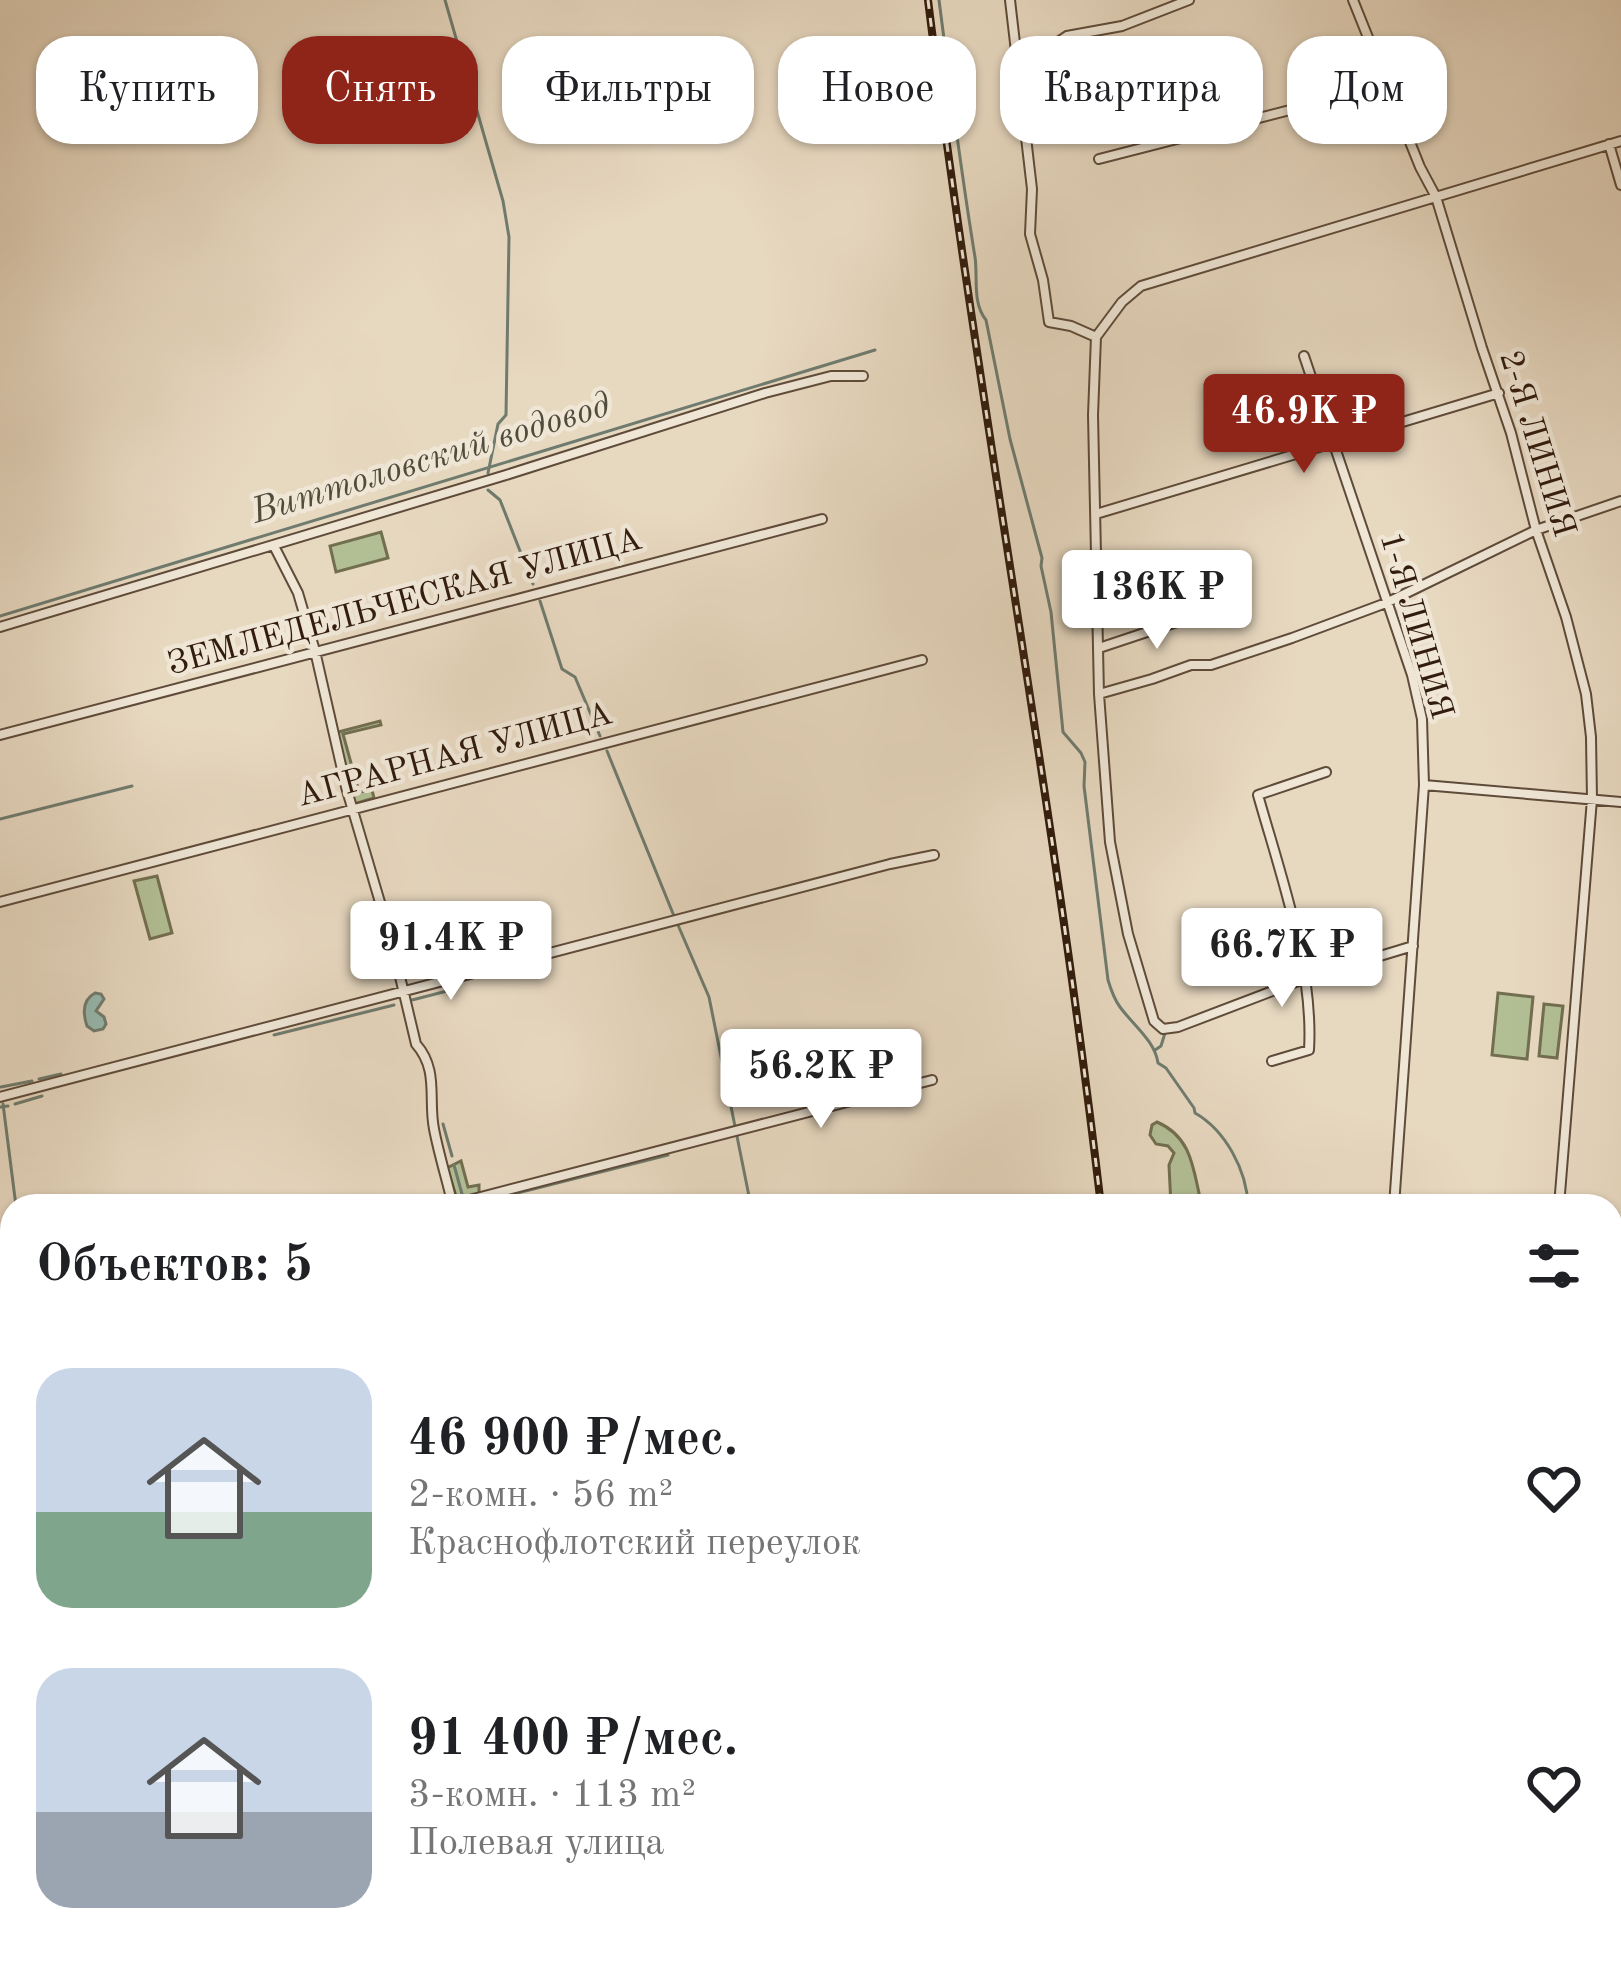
<!DOCTYPE html>
<html lang="ru">
<meta charset="utf-8">
<style>
:root{--surface:#fff;--page:#f6f6f6;--text:#202124;--muted:#757577;--accent:#8f2418}
body{margin:0;font-family:"Old Standard TT",serif;background:var(--page);color:var(--text);height:100vh;display:flex;flex-direction:column;font-size:45px;white-space:nowrap}
*{box-sizing:border-box;margin:0}
p{font-size:39px;color:var(--muted)}
.icon{flex:none;width:66px;height:66px;fill:none;stroke:currentColor;stroke-width:2;stroke-linecap:round;stroke-linejoin:round}
.map{position:relative;flex:1;overflow:hidden}
.details{position:absolute;left:0px;top:1194px;width:1623px;height:771px;display:flex;flex-direction:column;background:var(--surface);border-radius:36px 36px 0 0;box-shadow:0 3px 9px #0004}
.details>*{flex:none}
.banner{position:absolute;left:36px;top:36px;width:1551px;height:108px;display:flex;gap:24px}
.price{position:absolute;translate:-50% -102px;padding:0 27px;border-radius:12px;background:#fff;color:#222;font-size:39px;line-height:78px;filter:drop-shadow(0 3px 6px #0008)}
.price::after{content:'';position:absolute;left:50%;top:72px;width:36px;height:27px;margin-left:-18px;background:inherit;clip-path:polygon(0 0,100% 0,50% 100%)}
.price.on{background:var(--accent);color:#fff}
ul{padding:0;list-style:none}
li{display:flex;align-items:center;gap:36px;height:300px;padding:0 36px}
li span{display:grid;place-items:center;flex:none;width:336px;height:240px;border-radius:36px;color:#555}
li>.icon{margin-inline-start:auto}
span .icon{width:144px;height:144px;fill:#fffc;stroke-width:1}
li b{font-size:51px}
h2{display:flex;justify-content:space-between;align-items:center;height:144px;padding:0 36px;font-size:51px}
.pill{padding:0 42px;border-radius:36px;background:var(--surface);box-shadow:0 3px 9px #0004;font-size:42px;line-height:108px}
.pill.on{background:var(--accent);color:#fff}
.map>svg:first-child{display:block}
</style>
<div class="map">
<svg width="1621" height="1963" viewBox="0 0 1621 1963">
<rect width="100%" height="100%" fill="#e7d8c0"/>
<filter id="stains"><feTurbulence type="fractalNoise" baseFrequency=".00167" numOctaves="4"/><feColorMatrix values="0 0 0 0 .2 0 0 0 0 .09 0 0 0 0 .02 0 0 0 .5 -.17"/></filter>
<radialGradient id="worn" r=".72"><stop offset=".6" stop-color="#630" stop-opacity="0"/><stop offset="1" stop-color="#630" stop-opacity=".3"/></radialGradient>
<path fill="#b2bf95" stroke="#726e50" stroke-width="3" d="M381,532L388,558L336,572L330,546Z
M380,721L381,725L343,734L359,792L372,790L374,798L354,804L335,738L338,732Z
M157,876L172,933L150,939L134,881Z
M1498,993L1533,997L1527,1059L1492,1055Z
M1544,1004L1563,1006L1557,1058L1539,1056Z
M1157,1122C1194,1138 1193,1172 1202,1206H1171L1169,1165L1174,1153L1168,1146L1156,1144L1150,1135L1152,1125Z
M461,1161L468,1187L479,1185V1194L457,1199L447,1168Z"/>
<path fill="#97bab0" stroke="#6f7b6e" stroke-width="3" d="M95,993L101,994L104,999L96,1011L104,1017L106,1024L103,1029L94,1031L87,1026C83,1014 82,1000 95,993Z"/>
<g fill="none" stroke-linecap="round" stroke-linejoin="round">
<path stroke="#6f7b6e" stroke-width="3" d="M445,0L503,201L509,237L506,415L498,424L488,473
M939,0C950,86 961,172 975,257C978,278 972,303 986,320L1010,439L1042,558L1041,566L1051,612L1063,732L1081,753L1085,762L1084,786L1108,980C1111,990 1114,999 1120,1007C1133,1025 1155,1041 1158,1063L1166,1068L1194,1108L1195,1113C1225,1130 1247,1170 1248,1206
M488,490L500,500L533,584
M540,601L562,669L575,677L600,736
M0,616L875,350
M607,751L674,916
M0,819L132,786
M678,925L709,997L751,1206
M412,1000L451,990
M274,1035L394,1005
M1155,1050L1161,1046L1165,1033
M39,1079L61,1074
M1,1087L32,1081
M3,1104L16,1206
M15,1104L42,1096
M0,1107L8,1106
M443,1124L452,1156
M454,1165L462,1194
M466,1206L668,1155
M0,1330H3
M0,1454L12,1451
M0,1598L12,1596
M0,1709L12,1706
M409,1953L414,1963
M860,1953V1963
M0,1956L15,1953
M1225,1963V1953"/>
<defs>
<path id="street" d="M1010,0L1032,189L1030,234L1043,280L1049,322L1071,326L1096,337
M1353,0L1420,167L1436,197L1482,348L1511,433L1536,530L1566,617L1586,694L1591,737L1592,799L1559,1206
M1019,73L1041,59L1055,44L1067,36L1122,26L1189,0
M1609,144L1621,185
M1099,159L1372,89H1388
M1304,356L1412,675L1422,719L1424,785L1394,1206
M1096,514L1499,393
M274,546L298,593L315,651L346,787L392,943L416,1044C439,1070 428,1099 434,1129C439,1155 447,1180 453,1206
M0,627L506,475L765,393L831,376H863
M1099,648L1201,614
M1099,694L1152,679L1191,665H1211L1292,638L1386,603L1536,530L1621,501
M0,735L822,519
M1424,785L1621,802
M0,902L922,660
M1413,946L1304,979L1178,1027L1163,1029L1154,1021L1128,934L1110,842L1099,694L1093,415L1096,337L1122,302L1141,286L1621,141
M1272,1061L1309,1050C1314,968 1280,873 1258,795L1326,772
M0,1097L890,864L934,855
M446,1206L932,1080
M0,1323L12,1320
M1611,1353H1621
M0,1479L12,1477
M1611,1521L1621,1522
M0,1701L12,1699
M0,1823L12,1821
M980,1953L981,1963
M618,1963L622,1953
M765,1963V1953
M1448,1963L1449,1953
M1541,1963L1543,1953"/>
<path id="secondary" d="M1611,1688L1621,1686
M0,1938L12,1936"/>
</defs>
<use href="#street" stroke="#5f4b39" stroke-width="12"/>
<use href="#secondary" stroke="#321c0c" stroke-width="15"/>
<use href="#street" stroke="#efe6d6" stroke-width="8"/>
<use href="#secondary" stroke="#efe6d6" stroke-width="10"/>
<defs>
<path id="rail" d="M928,0C978,403 1054,802 1101,1206
M1180,1953L1181,1963"/>
</defs>
<use href="#rail" stroke="#321c0c" stroke-width="8"/>
<use href="#rail" stroke="#efe6d6" stroke-width="3" stroke-dasharray="9" stroke-linecap="butt"/>
</g>
<g text-anchor="middle" dominant-baseline="central" stroke-width="9" stroke-linejoin="round" paint-order="stroke">
<g font-size="33" fill="#321c0c" stroke="#efe6d6">
<text transform="translate(1536 444) rotate(73)">2-Я ЛИНИЯ</text>
<text transform="translate(405 603) rotate(-15)">ЗЕМЛЕДЕЛЬЧЕСКАЯ УЛИЦА</text>
<text transform="translate(1415 626) rotate(74)">1-Я ЛИНИЯ</text>
<text transform="translate(455 756) rotate(-15)">АГРАРНАЯ УЛИЦА</text>
</g>
<g font-size="36" font-style="italic" fill="#504b3d" stroke="#efe6d6">
<text transform="translate(431 460) rotate(-17)">Виттоловский водовод</text>
</g>
</g>
<rect width="100%" height="100%" filter="url(#stains)"/>
<rect width="100%" height="100%" fill="url(#worn)"/>
</svg>
<b class="price on" style="left:1304px;top:476px">46.9K ₽</b>
<b class="price" style="left:1157px;top:652px">136K ₽</b>
<b class="price" style="left:451px;top:1003px">91.4K ₽</b>
<b class="price" style="left:1282px;top:1010px">66.7K ₽</b>
<b class="price" style="left:821px;top:1131px">56.2K ₽</b>
<div class="banner">
<a class="pill">Купить</a>
<a class="pill on">Снять</a>
<a class="pill">Фильтры</a>
<a class="pill">Новое</a>
<a class="pill">Квартира</a>
<a class="pill">Дом</a>
</div>
<section class="details">
<h2>Объектов: 5<svg class="icon" aria-label="filters" viewBox="0 0 24 24"><path d="M4 7h16M4 17h16"/><circle cx="9" cy="7" r="2"/><circle cx="15" cy="17" r="2"/></svg></h2>
<ul>
<li><span style="background:linear-gradient(#c9d6e8 60%,#7fa58c 0)"><svg class="icon" aria-label="home" viewBox="0 0 24 24"><path d="M3 11l9-7 9 7M6 9v11h12V9"/></svg></span><div><b>46 900 ₽/мес.</b><p>2-комн. · 56 m²</p><p>Краснофлотский переулок</p></div><svg class="icon" aria-label="heart" viewBox="0 0 24 24"><path d="M12 20l-8-8c-3-5 5-10 8-4 3-6 11-1 8 4z"/></svg></li>
<li><span style="background:linear-gradient(#c9d6e8 60%,#9aa5b1 0)"><svg class="icon" aria-label="home" viewBox="0 0 24 24"><path d="M3 11l9-7 9 7M6 9v11h12V9"/></svg></span><div><b>91 400 ₽/мес.</b><p>3-комн. · 113 m²</p><p>Полевая улица</p></div><svg class="icon" aria-label="heart" viewBox="0 0 24 24"><path d="M12 20l-8-8c-3-5 5-10 8-4 3-6 11-1 8 4z"/></svg></li>
</ul>
</section>
</div>
